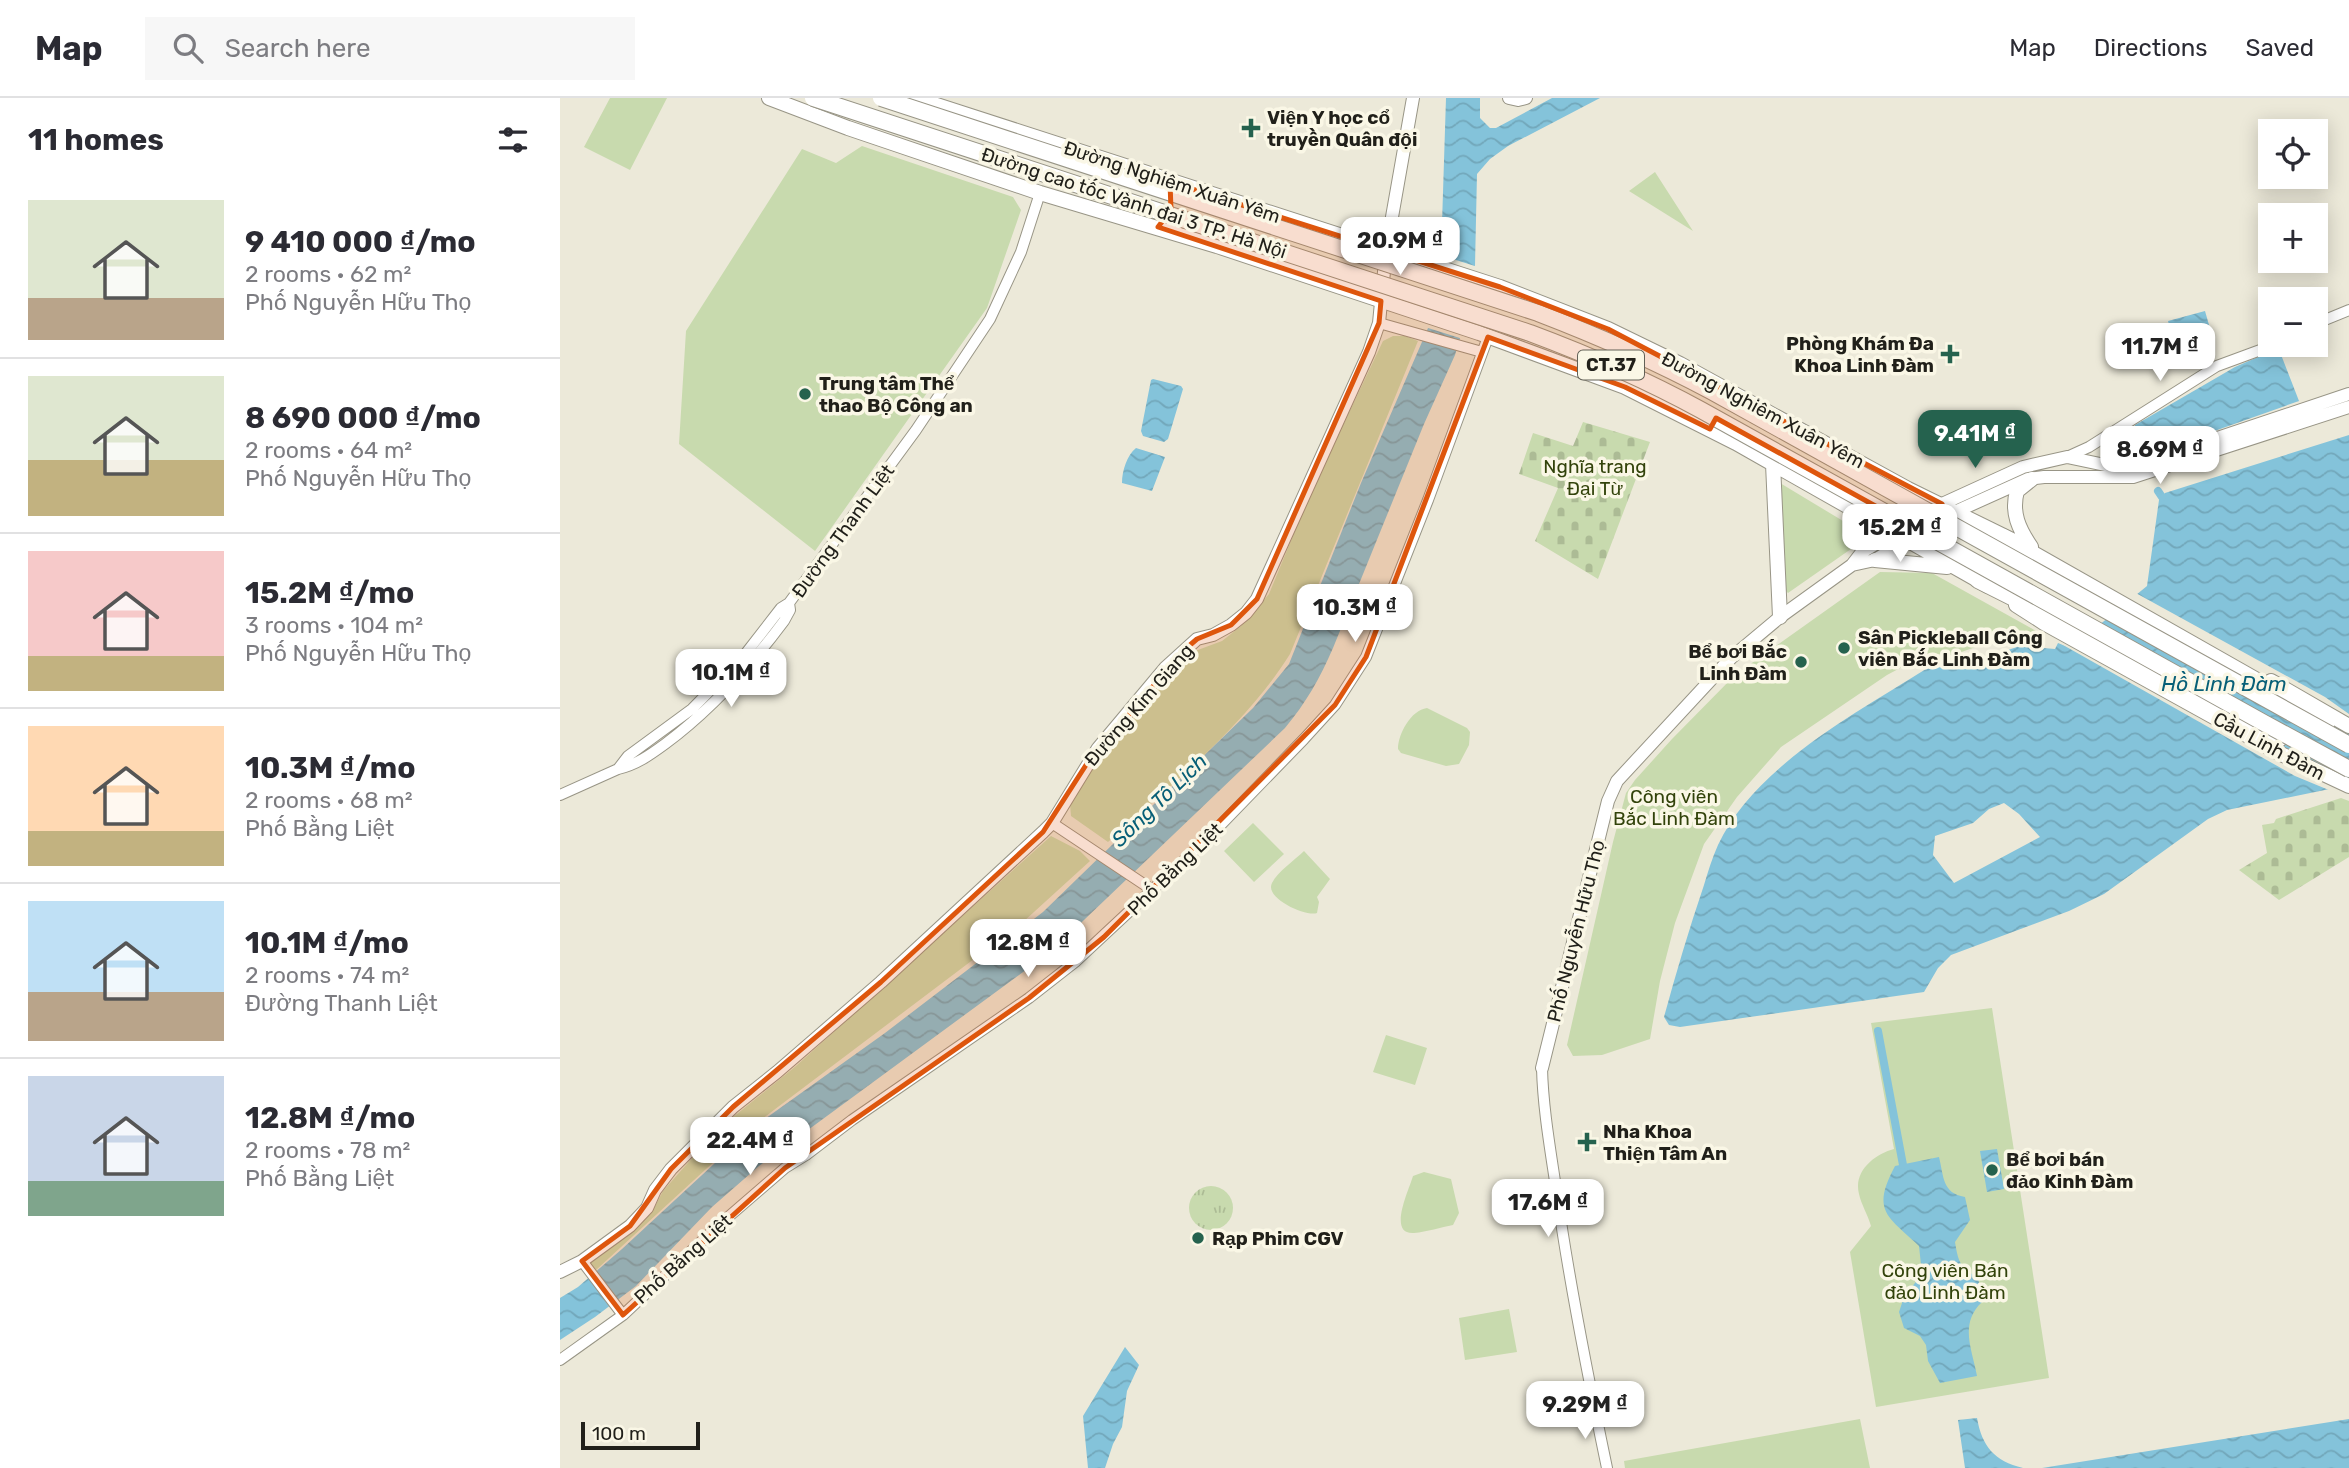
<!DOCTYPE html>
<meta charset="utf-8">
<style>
:root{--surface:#fff;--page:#f7f7f7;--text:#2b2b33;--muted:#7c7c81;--line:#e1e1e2;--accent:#25624e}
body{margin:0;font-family:Rubik,sans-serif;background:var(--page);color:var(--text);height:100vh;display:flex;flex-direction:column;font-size:26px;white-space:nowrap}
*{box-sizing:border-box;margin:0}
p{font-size:23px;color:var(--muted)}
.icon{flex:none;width:38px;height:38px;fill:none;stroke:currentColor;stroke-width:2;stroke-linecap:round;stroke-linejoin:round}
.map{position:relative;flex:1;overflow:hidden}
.side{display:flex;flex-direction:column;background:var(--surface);width:560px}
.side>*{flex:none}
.tools{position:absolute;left:1698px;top:21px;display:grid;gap:14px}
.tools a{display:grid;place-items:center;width:70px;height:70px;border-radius:0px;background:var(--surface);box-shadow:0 4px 18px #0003;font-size:35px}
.scale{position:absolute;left:21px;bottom:18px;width:119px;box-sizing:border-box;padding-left:7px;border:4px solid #21201a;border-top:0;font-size:19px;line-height:24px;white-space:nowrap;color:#21201a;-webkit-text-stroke:5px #faf7e6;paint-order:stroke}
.price{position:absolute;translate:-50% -60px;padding:0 16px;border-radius:14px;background:#fff;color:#222;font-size:23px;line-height:46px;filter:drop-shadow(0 2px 4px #0008)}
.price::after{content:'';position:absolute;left:50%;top:42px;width:21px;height:16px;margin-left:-10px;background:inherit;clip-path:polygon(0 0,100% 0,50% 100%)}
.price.on{background:var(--accent);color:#fff}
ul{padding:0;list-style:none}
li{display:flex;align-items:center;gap:21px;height:175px;padding:0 28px}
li+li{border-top:2px solid var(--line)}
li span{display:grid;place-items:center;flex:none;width:196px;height:140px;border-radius:0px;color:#555}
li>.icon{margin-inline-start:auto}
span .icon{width:84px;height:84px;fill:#fffc;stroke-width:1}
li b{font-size:30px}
h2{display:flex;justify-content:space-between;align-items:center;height:84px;padding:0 28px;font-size:30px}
header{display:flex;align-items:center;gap:42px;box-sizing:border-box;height:98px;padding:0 35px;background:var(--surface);border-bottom:2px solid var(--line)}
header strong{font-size:33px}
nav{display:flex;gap:38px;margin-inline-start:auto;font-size:24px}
.search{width:490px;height:63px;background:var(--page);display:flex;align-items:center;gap:18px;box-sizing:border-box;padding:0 24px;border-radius:0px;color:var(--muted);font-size:26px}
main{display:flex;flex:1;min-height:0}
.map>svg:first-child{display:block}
</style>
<header>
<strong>Map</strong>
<div class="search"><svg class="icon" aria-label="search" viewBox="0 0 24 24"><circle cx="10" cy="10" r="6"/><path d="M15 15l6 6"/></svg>Search here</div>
<nav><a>Map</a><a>Directions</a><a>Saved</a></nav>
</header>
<main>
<section class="side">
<h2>11 homes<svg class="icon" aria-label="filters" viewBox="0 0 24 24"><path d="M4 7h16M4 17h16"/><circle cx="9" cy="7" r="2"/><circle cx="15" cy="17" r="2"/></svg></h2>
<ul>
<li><span style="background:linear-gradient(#dfe7d0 70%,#b9a48a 0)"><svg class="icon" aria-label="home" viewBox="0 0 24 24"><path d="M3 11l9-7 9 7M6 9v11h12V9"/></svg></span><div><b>9 410 000 ₫/mo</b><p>2 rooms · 62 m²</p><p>Phố Nguyễn Hữu Thọ</p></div></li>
<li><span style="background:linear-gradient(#dfe7d0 60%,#c2b280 0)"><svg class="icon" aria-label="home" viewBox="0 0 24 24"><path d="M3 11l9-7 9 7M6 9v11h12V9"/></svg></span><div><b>8 690 000 ₫/mo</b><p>2 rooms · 64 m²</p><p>Phố Nguyễn Hữu Thọ</p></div></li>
<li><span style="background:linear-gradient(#f6c9c9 75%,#c2b280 0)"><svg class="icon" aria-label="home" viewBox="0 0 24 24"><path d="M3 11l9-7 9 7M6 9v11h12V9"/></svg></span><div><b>15.2M ₫/mo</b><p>3 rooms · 104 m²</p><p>Phố Nguyễn Hữu Thọ</p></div></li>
<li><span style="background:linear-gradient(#ffd9b3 75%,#c2b280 0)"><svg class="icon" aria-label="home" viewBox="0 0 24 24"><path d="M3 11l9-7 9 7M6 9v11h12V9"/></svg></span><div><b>10.3M ₫/mo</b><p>2 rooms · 68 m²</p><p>Phố Bằng Liệt</p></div></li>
<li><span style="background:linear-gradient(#bfe0f5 65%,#b9a48a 0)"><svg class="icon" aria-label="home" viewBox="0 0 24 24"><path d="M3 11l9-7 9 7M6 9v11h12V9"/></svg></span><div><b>10.1M ₫/mo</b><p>2 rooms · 74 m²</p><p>Đường Thanh Liệt</p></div></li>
<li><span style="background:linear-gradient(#c9d6e8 75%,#7fa58c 0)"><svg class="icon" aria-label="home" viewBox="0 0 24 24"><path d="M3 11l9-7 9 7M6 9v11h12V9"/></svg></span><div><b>12.8M ₫/mo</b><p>2 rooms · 78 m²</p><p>Phố Bằng Liệt</p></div></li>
</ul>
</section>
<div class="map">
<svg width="1789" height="1370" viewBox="0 0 1789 1370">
<defs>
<pattern id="grass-tufts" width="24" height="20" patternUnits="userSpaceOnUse" patternTransform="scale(1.75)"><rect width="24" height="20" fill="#c8daae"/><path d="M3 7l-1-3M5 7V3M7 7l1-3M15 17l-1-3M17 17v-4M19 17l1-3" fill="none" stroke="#acbb95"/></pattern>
<pattern id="cemetery-stones" width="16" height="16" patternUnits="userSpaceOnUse" patternTransform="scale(1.75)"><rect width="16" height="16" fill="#c8daae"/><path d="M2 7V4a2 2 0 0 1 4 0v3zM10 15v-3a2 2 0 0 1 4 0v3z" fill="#acbb95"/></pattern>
<pattern id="water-waves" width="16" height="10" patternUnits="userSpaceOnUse" patternTransform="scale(1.75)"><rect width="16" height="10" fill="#84c3da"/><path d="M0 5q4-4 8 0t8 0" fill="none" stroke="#72a7ba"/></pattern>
</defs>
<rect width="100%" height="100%" fill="#ece9d9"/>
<path fill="url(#grass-tufts)" d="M629 1110a22 22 0 1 1 44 0a22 22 0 1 1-44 0Z"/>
<path fill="url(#cemetery-stones)" d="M1023,324L1090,344L1038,481L975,443L998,390L959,376L973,335L1013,348Z
M1781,700L1789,703V759L1719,802L1679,772L1707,755L1702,727L1714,725L1716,721Z"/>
<path fill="#c8daae" d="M50,0H107L70,72L24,49Z
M302,48L453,99L461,112L427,210L255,453L119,346L126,233L242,51L276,65Z
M1095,74L1133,133L1069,93Z
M833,238H845L858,243L730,556C686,627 610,688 548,744L511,718L510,706L533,669L627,556L662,543L681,528L709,496L749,399L823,243Z
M1220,385L1298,432L1302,437L1301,444L1228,495L1224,491Z
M1320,474L1372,475L1478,534L1473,537L1438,541L1393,557L1377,556L1361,559L1327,577L1221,649L1177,699L1144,746L1115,825L1100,883L1090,941L1042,957L1013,958L1007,947L1053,744L1066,695L1075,682L1112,641L1175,577Z
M867,610L907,630L910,634L909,647L899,666L886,668L841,655L838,651C838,636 851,612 867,610Z
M693,725L724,756L694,784L664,753Z
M491,738L520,753L530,763L463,824L194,1027L36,1172L28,1164L93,1112L103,1093L156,1033L236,968Z
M744,753L770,781L757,799L759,804L757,815C746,819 704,800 712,785C718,773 735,762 744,753Z
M1432,910L1489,1280L1316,1309L1290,1154L1311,1128C1308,1117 1301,1106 1299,1096C1293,1073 1315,1056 1334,1051L1311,925Z
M826,937L867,950L855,987L813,974Z
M864,1074L891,1081L899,1115L893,1127C881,1129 867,1134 854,1135C827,1137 849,1092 853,1078Z
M949,1211L957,1254L905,1262L899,1220Z
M1300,1321L1310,1370H1065L1064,1363Z"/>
<path fill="url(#water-waves)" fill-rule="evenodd" d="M886,0H920V20L930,30H936L992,0H1040L948,48L930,61L917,76L915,168L910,207L895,257L864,326L773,550C760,580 746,605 725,630L502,843L478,863L199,1068L152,1109L76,1188L35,1219L0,1242V1200L18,1189L62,1151L195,1028L325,935L483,814L693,610L729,566L801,385L868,230L881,157Z
M1645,213L1655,248L1618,258L1608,223Z
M1714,252L1720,254L1739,303L1612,348L1584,354L1575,349V327L1675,269Z
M593,281L621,288L623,291L608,341L604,344L583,338L581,333L591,282Z
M1789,337V687L1667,712L1648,721L1544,796L1509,813L1391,857L1378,870L1364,894L1120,929L1109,927L1104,919C1116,875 1129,831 1144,787C1148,774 1152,760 1158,747C1194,669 1296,615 1366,571L1372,569L1394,570L1460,548L1495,551L1498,545L1511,550L1587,488L1599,402L1605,395ZM1444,705L1459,716L1480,739L1394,785L1373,757L1375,738L1413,725L1429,711Z
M576,350L605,359L592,393L562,385C562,373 567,357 576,350Z
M1437,1051L1444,1091L1427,1094L1420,1053Z
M1379,1059C1384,1079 1382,1095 1405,1099L1410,1122L1395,1144C1398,1163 1400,1171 1418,1179L1422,1204C1399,1226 1412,1251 1417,1278L1380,1285L1368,1263L1366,1247L1360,1238L1344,1230L1339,1214L1344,1199L1362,1176L1359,1148C1327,1118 1311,1113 1335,1068Z
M565,1249L579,1267L567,1293L562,1329L553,1346L545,1370H528L523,1318Z
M1417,1320C1422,1348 1434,1363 1463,1370H1405L1398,1322Z
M1789,1321V1370H1482Z"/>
<path fill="#ece9d9" d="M877,156L918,169L913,208L903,241L865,229L873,195Z
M1574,494L1765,599L1789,616V636L1702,584L1561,505Z
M1499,542L1510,546L1789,691L1776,695L1735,678L1496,543Z"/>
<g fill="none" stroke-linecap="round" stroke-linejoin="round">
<path stroke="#84c3da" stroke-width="8" d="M1598,393L1602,399
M1318,933L1343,1067"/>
<defs>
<path id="tertiary" d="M819,225L922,254
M1755,226L1789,212
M1507,359L1529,349L1657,268L1714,247
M58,671C76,667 90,657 105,646C152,611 189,570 224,523L230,512L229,505
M0,697L58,671L68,658L132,611L183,559L221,510L229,505L356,332L430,221L461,154L480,95
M492,725L594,793
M982,970C983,1012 991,1055 997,1097C1010,1189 1028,1279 1047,1370
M22,1163L63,1217
M0,1262L63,1217L159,1127L225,1070L246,1057L292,1022L469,900L515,864L648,740L744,641L775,607L806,559L868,402L928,239"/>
<path id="secondary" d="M949,0L958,2L966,0
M1292,467L1315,462L1397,413L1468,381L1484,379H1573L1789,309
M982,970L1048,703L1057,683L1171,560L1220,519L1292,467L1302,454L1382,406L1463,369L1507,359L1545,367L1583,365L1789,296
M0,1174L22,1163L70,1128L87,1110L95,1092L111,1071L173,1009L217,974L321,884L483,734L492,725L538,650L605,570L637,541L653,537L671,527L686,515L697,501L809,254L819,225L826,153L853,0"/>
<path id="primary" d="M209,0L288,30L480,95L657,148L919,235L1065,289L1176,345L1428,488
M355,0L940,189L1048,231L1120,266L1348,391L1454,443
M1213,366L1220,519
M1471,449C1459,431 1451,415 1457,393L1472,381
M1315,462L1387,469
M1456,507L1484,525L1719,655L1789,688
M1711,583L1789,628"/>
<path id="motorway" d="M1443,439L1718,595L1766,627
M1418,482L1517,532L1614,588L1719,641"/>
</defs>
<use href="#tertiary" stroke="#989586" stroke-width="12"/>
<use href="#secondary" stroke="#989586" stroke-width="14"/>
<use href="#primary" stroke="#989586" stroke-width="16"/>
<use href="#motorway" stroke="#989586" stroke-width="18"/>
<use href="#tertiary" stroke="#fff" stroke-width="10"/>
<use href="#secondary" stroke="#fff" stroke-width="12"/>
<use href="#primary" stroke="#fff" stroke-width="14"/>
<use href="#motorway" stroke="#fff" stroke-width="16"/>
<defs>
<path id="motorway-bridge" d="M253,0L970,235C1029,257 1086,282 1141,312L1704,625L1789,671
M321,0L978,215C1038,238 1095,263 1151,293L1789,647"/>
</defs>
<use href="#motorway-bridge" stroke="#989586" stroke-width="18" stroke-linecap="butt"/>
<use href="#motorway-bridge" stroke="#fff" stroke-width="16"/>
</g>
<path fill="#de560d" fill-opacity="0.2" stroke="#de560d" stroke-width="5" stroke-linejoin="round" d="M610,84L940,189L1048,231L1382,406L1348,426L1156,320L1150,331L1065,289L928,239L806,559L775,607L544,839L469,900L225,1070L63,1217L22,1163L70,1128L111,1071L173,1009L321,884L483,734L526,667L623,553L637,541L671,527L697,501L819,225L821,203L598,129L611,112Z"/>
<g fill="#25624e" stroke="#faf7e6" stroke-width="2.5">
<path d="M687.5 19.5h7v7h7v7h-7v7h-7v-7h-7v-7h7z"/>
<path d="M1386.5 245.5h7v7h7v7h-7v7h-7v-7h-7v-7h7z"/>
<circle cx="245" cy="296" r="7"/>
<circle cx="1284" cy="550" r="7"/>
<circle cx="1241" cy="564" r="7"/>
<path d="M1023.5 1033.5h7v7h7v7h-7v7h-7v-7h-7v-7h7z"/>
<circle cx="1432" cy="1072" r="7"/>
<circle cx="638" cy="1140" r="7"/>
</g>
<g text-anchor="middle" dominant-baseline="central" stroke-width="7" stroke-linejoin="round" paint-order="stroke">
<rect fill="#faf7e6" stroke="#626057" stroke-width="2" x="1018" y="252.5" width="66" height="29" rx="5"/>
<g font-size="18" font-weight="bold" fill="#21201a">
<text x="1051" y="267">CT.37</text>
</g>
<g font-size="19" font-weight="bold" fill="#21201a" stroke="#faf7e6" text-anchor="start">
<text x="707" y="19">Viện Y học cổ<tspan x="707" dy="22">truyền Quân đội</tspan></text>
<text x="1374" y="245" text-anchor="end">Phòng Khám Đa<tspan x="1374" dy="22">Khoa Linh Đàm</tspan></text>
<text x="259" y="285">Trung tâm Thể<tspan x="259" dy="22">thao Bộ Công an</tspan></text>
<text x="1298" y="539">Sân Pickleball Công<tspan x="1298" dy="22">viên Bắc Linh Đàm</tspan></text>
<text x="1227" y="553" text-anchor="end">Bể bơi Bắc<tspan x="1227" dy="22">Linh Đàm</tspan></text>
<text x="1043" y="1033">Nha Khoa<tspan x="1043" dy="22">Thiện Tâm An</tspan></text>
<text x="1446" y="1061">Bể bơi bán<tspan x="1446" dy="22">đảo Kinh Đàm</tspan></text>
<text x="652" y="1140">Rạp Phim CGV</text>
</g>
<g font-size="19" fill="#21201a" stroke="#faf7e6">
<text transform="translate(612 84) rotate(18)">Đường Nghiêm Xuân Yêm</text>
<text transform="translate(574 105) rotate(18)">Đường cao tốc Vành đai 3 TP. Hà Nội</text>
<text transform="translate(1203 312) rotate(28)">Đường Nghiêm Xuân Yêm</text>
<text transform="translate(283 433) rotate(-54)">Đường Thanh Liệt</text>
<text transform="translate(579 607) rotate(-49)">Đường Kim Giang</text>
<text transform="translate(1709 648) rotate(28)">Cầu Linh Đàm</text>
<text transform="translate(615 771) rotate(-44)">Phố Bằng Liệt</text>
<text transform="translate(1016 833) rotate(-76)">Phố Nguyễn Hữu Thọ</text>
<text transform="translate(123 1161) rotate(-42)">Phố Bằng Liệt</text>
</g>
<g font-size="19" fill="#32430b" stroke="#faf7e6">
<text x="1035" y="368">Nghĩa trang<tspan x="1035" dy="22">Đại Từ</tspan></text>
<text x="1114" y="698">Công viên<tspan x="1114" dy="22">Bắc Linh Đàm</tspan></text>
<text x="1385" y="1172">Công viên Bán<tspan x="1385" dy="22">đảo Linh Đàm</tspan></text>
</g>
<g font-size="21" font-style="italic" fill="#075f77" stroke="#faf7e6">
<text x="1664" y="585">Hồ Linh Đàm</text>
<text transform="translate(599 702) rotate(-44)">Sông Tô Lịch</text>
</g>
</g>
</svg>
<div class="tools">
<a><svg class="icon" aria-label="locate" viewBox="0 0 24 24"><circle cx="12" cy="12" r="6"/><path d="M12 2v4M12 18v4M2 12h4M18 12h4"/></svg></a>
<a>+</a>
<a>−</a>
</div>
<div class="scale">100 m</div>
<b class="price" style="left:840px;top:179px">20.9M ₫</b>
<b class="price" style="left:1600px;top:285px">11.7M ₫</b>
<b class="price on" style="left:1415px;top:372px">9.41M ₫</b>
<b class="price" style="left:1600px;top:388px">8.69M ₫</b>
<b class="price" style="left:1340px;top:466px">15.2M ₫</b>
<b class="price" style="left:795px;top:546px">10.3M ₫</b>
<b class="price" style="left:171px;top:611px">10.1M ₫</b>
<b class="price" style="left:468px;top:881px">12.8M ₫</b>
<b class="price" style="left:190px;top:1079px">22.4M ₫</b>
<b class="price" style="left:988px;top:1141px">17.6M ₫</b>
<b class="price" style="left:1025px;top:1343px">9.29M ₫</b>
</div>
</main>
